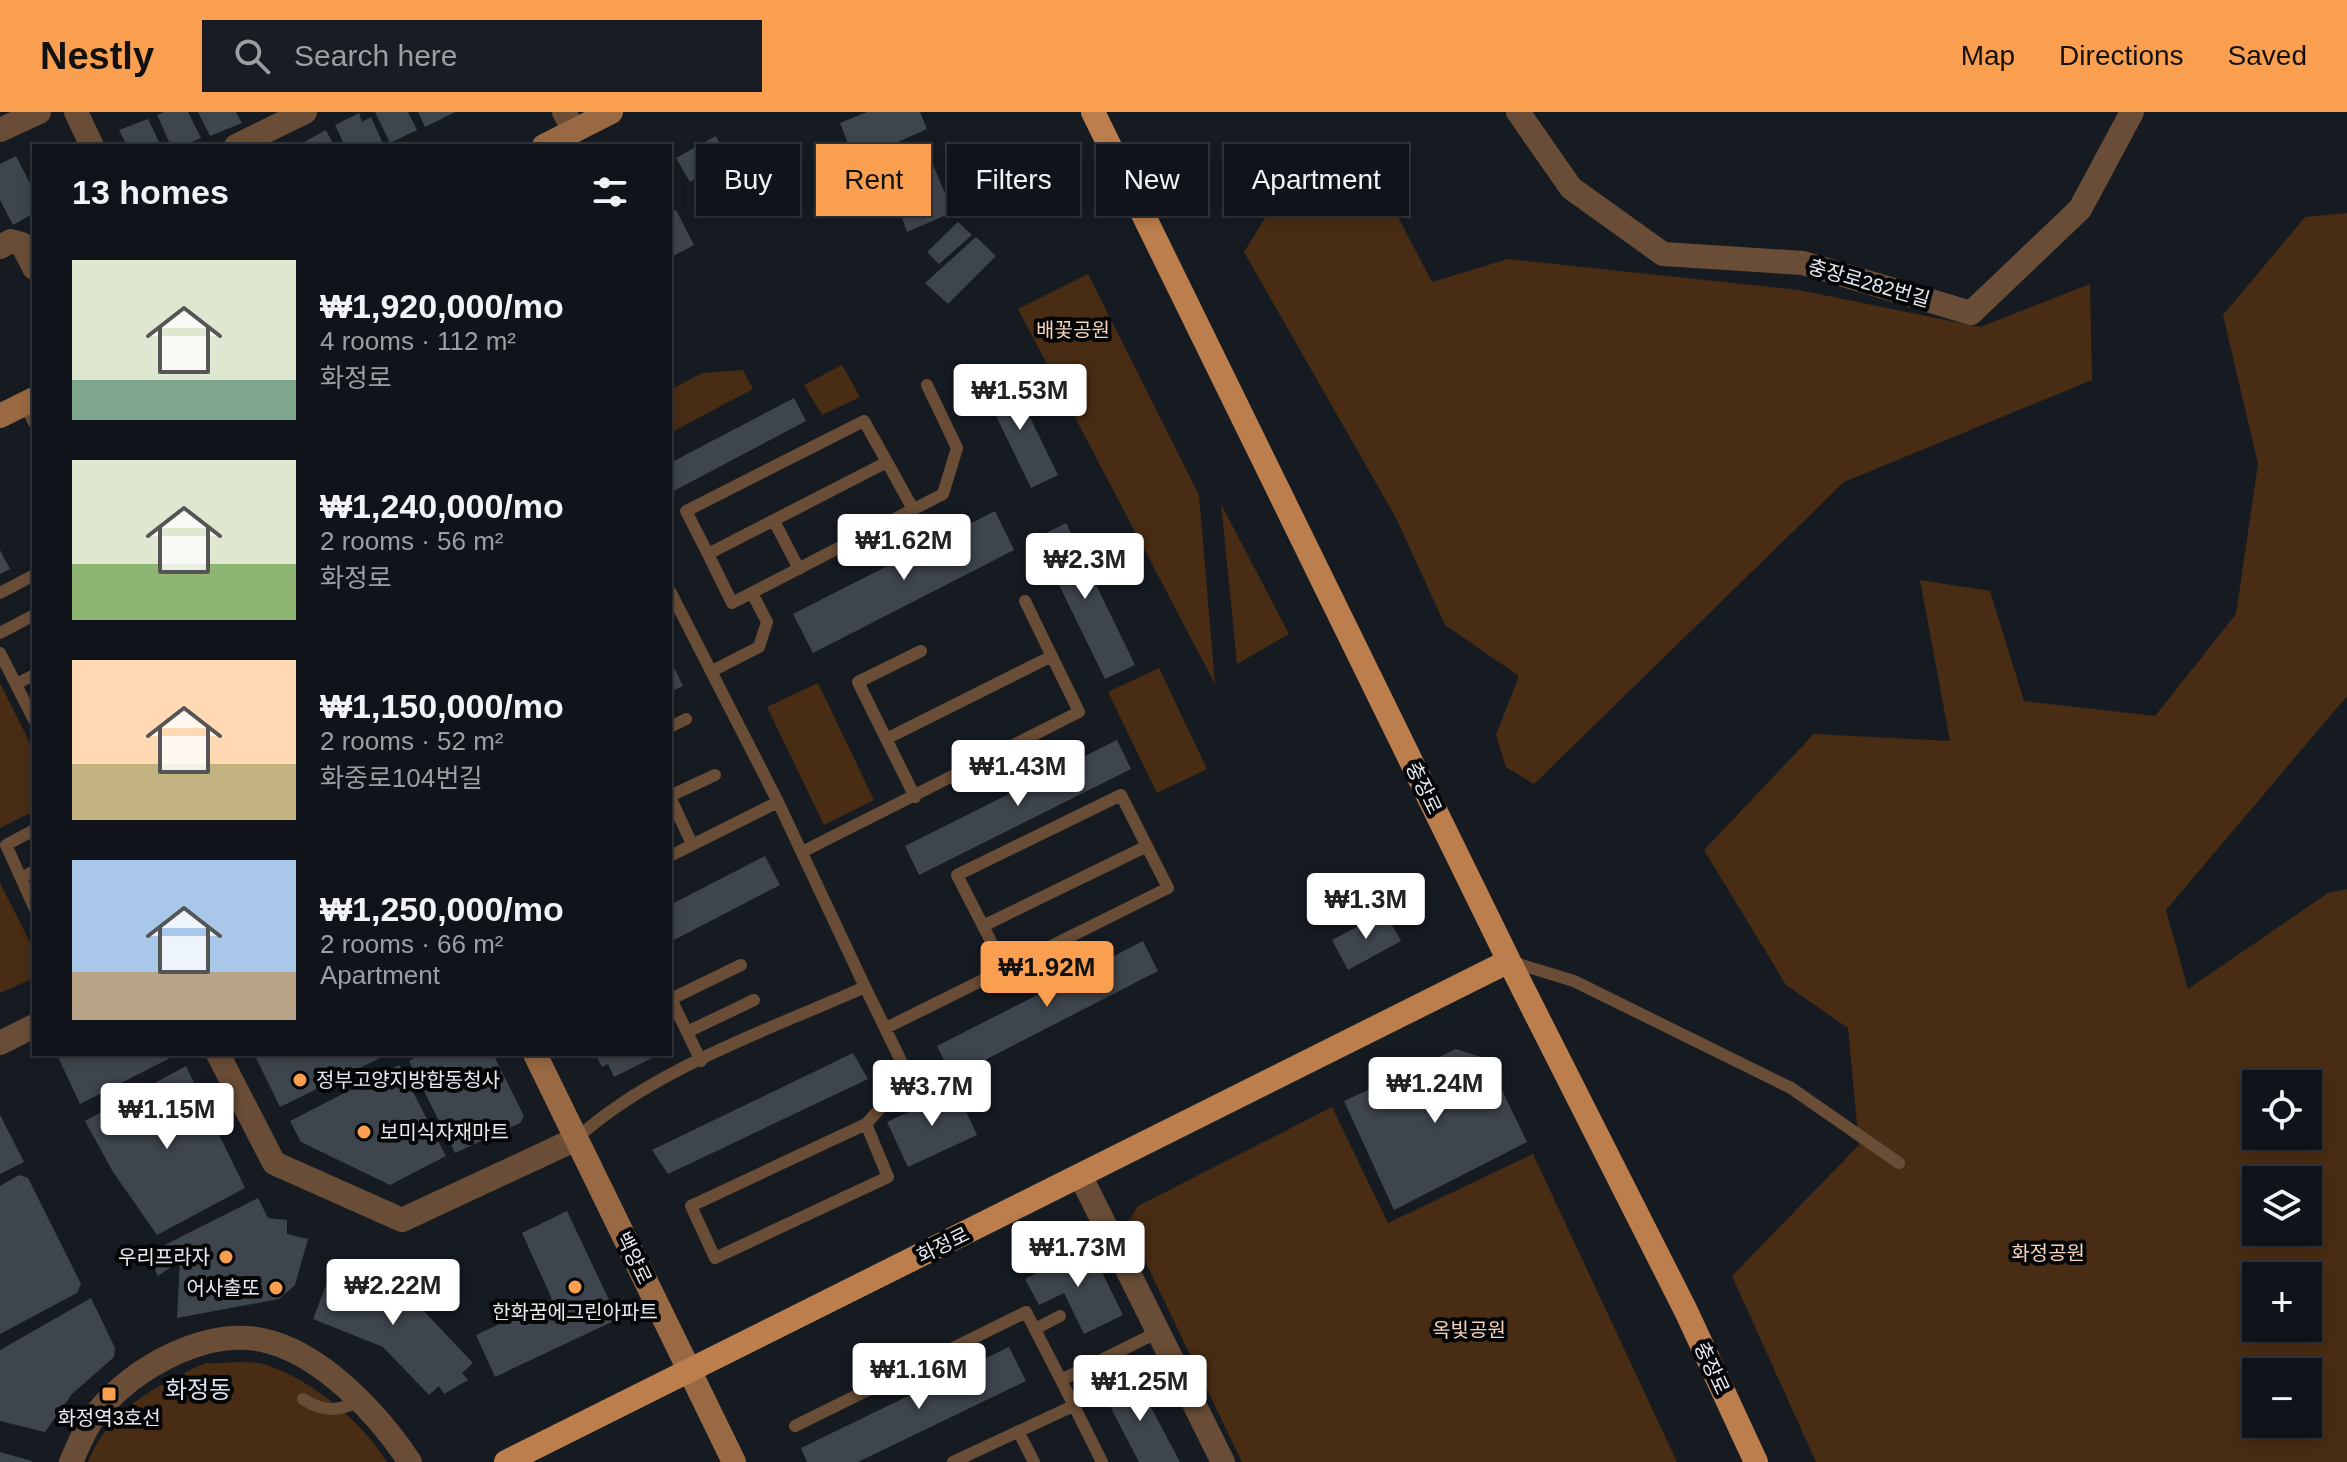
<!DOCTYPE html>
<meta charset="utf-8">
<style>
:root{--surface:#10141a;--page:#191d23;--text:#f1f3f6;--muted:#9c9ea2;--line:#303339;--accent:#fa9f4f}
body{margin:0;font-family:Arial,"Noto Sans KR",sans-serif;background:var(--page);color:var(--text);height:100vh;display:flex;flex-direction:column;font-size:30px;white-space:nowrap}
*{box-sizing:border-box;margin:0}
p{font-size:26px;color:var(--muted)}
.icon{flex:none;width:44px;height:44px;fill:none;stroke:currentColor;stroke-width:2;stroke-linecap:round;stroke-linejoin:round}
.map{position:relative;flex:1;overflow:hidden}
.sheet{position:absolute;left:32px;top:32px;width:640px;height:912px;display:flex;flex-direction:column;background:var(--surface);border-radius:0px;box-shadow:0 4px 12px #0003,0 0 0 2px var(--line)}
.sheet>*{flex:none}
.top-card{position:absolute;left:696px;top:32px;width:760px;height:72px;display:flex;gap:16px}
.controls{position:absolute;left:2242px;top:958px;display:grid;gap:16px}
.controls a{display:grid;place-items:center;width:80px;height:80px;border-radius:0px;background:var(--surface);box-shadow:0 4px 12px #0003,0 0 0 2px var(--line);font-size:40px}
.price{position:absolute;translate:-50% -68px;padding:0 18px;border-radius:8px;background:#fff;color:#222;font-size:26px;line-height:52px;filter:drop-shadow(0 2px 4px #0008)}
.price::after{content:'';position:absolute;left:50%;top:48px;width:24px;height:18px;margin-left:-12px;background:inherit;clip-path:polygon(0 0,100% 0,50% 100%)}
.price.current{background:var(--accent);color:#111}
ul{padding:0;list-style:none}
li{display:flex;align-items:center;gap:24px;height:200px;padding:0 40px}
li span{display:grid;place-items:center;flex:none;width:224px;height:160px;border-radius:0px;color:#555}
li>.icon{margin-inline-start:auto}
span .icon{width:96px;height:96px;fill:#fffc;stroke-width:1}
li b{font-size:34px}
h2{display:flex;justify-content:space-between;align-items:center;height:96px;padding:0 40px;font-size:34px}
.tag{padding:0 28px;border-radius:0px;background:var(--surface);box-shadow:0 4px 12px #0003,0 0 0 2px var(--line);font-size:28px;line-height:72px}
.tag.current{background:var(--accent);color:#111}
header{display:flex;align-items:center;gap:48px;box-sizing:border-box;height:112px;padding:0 40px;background:var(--accent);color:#111}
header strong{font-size:38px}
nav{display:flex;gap:44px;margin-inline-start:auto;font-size:28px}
.search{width:560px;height:72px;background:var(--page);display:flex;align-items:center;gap:20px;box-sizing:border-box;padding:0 28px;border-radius:0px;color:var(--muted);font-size:30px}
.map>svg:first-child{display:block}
</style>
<header>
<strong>Nestly</strong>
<div class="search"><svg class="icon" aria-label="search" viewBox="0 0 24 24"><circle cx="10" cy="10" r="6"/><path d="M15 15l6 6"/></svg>Search here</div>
<nav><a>Map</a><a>Directions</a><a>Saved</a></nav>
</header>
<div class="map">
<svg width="2347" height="1350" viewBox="0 0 2347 1350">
<rect width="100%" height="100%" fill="#161b22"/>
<path fill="#482c14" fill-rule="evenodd" d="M1379,69L1432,170L1508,147L1799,178L1980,215L2090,172L2092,268L1844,370L1534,672L1506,655L1496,623L1519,564L1445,513L1396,406L1244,140L1286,72Z
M2347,101V584L2166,798L2188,877L2328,781L2347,777V1350H1816L1732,1164L1859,1033L1848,916L1786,873L1704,738L1814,622L1950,629L1920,468L1990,479L2024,589L2155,604L2236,502L2258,352L2223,203L2305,105ZM2256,972H2308V1024H2256ZM2256,1068H2308V1120H2256ZM2256,1164H2308V1216H2256ZM2256,1260H2308V1312H2256Z
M1088,162L1199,383L1215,572L1018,197Z
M842,253L860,285L822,303L804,273Z
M743,258L753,277L670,321V278L702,261Z
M1221,392L1289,522L1237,552Z
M1159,556L1207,657L1157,681L1108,580Z
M0,571L34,639V699L0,716Z
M818,571L874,688L824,713L767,595Z
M0,771L34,838V866L0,881Z
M1332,995L1388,1111L1533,1042L1677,1350H1242L1127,1112L1138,1094Z
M205,1251C224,1252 250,1247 267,1253C315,1270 361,1309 387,1350H88C109,1297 156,1274 205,1251Z"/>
<path fill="#3f454d" d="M164,0H188L201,26L183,34H171L157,3Z
M198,0H236L242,11L210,24Z
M375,0H408L417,18L390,31Z
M418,0H455L425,15Z
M867,0H920L927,17L855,49L840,11Z
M359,1L362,10L371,5L384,34H345L335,13Z
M148,7L161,34H127L119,18Z
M326,18L334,34H304L302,31Z
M716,24L729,49L690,70L676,46Z
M928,41L953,100L907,120L886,59Z
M16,44L34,79V101L13,113L0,88V52Z
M676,98L694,133L673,144L670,101Z
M958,110L972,123L939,152L927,140Z
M976,125L996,144L948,192L925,171Z
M1010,264L1058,363L1031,376L983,277Z
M794,286L806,309L670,381V351Z
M995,399L1014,438L813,541L793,502Z
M1066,411L1135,553L1105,567L1036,426Z
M0,438L10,457L0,462Z
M670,547L683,574L670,580Z
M1117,628L1131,657L919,763L905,734Z
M765,744L780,773L670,830V793Z
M1385,800L1401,829L1348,858L1332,828Z
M1143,829L1158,859L952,965L937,934Z
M1456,937L1487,947L1527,1030L1394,1098L1344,989Z
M853,941L868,967L668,1062L652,1038Z
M64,942H178L80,992L58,945Z
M254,942H388L280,995Z
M421,942H493L524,1004L520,1011L455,1041L409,949Z
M595,942H660L614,965L608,952L602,955Z
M399,953L446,1044L390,1073L301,1030L290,1009Z
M186,954L245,1076L157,1123L113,1060L85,1009Z
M956,978L977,1023L908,1055L887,1010Z
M0,1003L24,1050L0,1062Z
M19,1063L28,1066L81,1172L77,1181L0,1222V1074Z
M258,1086L268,1106L287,1108V1122L308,1127L295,1173L279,1187L177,1206L180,1149L158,1164L147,1142Z
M567,1099L618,1207L495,1265L476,1223L552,1187L522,1121Z
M1089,1134L1123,1203L1084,1222L1064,1181L1039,1193L1025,1167Z
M335,1150L401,1175L473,1251L462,1261L468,1268L444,1282L439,1274L429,1283L383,1235L313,1207Z
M91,1186L115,1236L114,1245L72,1282L45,1320L0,1309V1238Z
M1009,1235L1026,1269L858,1350H807L801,1336Z
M1134,1263L1180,1350H1139L1103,1281Z
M0,1340L32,1349V1350H0Z"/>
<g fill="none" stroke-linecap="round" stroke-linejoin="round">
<path stroke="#6a4d36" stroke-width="12" d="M25,292L34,311
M864,309L887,350L708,442L686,399Z
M887,350L913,397
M774,409L799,457
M708,442L732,491L943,382L957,336L927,273
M0,481L34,463
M0,521L34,503
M0,541L34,608
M712,559L759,535L767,510L752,481
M16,572L34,563
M670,615L686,607
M886,627L1052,544
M670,684L715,663
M670,685L692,732
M915,685L858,570L921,539
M802,740L1079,600L1025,489
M670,744L778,690
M34,759L21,766L34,795
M21,766L6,733L34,718
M983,814L1147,734
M1512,850L1574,869L1791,976L1899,1051
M865,875L902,951L895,980L866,1012L691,1094L715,1146L888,1065L866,1012
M886,916L1168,776L1121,683L957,763L1005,857
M687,920L754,888
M701,949L671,887L741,853
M576,1027C652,957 771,917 865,875L778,690L670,479
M1035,1217L1060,1204
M303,1287C324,1301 339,1299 360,1289
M795,1314L1026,1200L1061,1268
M1018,1319L1034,1350
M953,1350L1073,1294
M1102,1350L1061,1268L1158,1220"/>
<path stroke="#6a4d36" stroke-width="24" d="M76,0L92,34
M564,0L574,19
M1518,0L1571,76L1663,142L1803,151L1971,201L2080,97L2132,0
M0,18L39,0
M236,34L305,0
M0,135L11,129L22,132L34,156
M0,931L34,914
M218,942L274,1051L402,1108L576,1027
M1081,1065L1223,1350
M71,1350C79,1332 87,1312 100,1297C135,1255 206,1216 262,1228C321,1240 379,1303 410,1350"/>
<path stroke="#986943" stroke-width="24" d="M544,34L611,0
M0,304L34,287
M535,942L734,1350"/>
<path stroke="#bb7e4c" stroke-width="24" d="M1093,0L1509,849L1686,1199L1756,1350
M506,1350L1509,849"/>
</g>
<g fill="#fa9f4f" stroke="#050608" stroke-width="3">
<circle cx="300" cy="968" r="8"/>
<circle cx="364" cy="1020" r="8"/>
<circle cx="226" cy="1145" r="8"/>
<circle cx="575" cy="1175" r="8"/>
<circle cx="276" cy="1176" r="8"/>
<rect x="101" y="1274" width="16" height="16" rx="4"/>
</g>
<g text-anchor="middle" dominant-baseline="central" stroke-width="8" stroke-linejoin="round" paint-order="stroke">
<g font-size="20" fill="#e7eaef" stroke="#050608">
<text transform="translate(1869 171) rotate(16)">충장로282번길</text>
<text transform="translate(1424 676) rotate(64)">충장로</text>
<text transform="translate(943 1133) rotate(-26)">화정로</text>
<text transform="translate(634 1146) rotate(64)">백양로</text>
<text transform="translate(1712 1256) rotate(65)">충장로</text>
</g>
<g font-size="20" fill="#f7d4ba" stroke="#050608">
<text x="1073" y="218">배꽃공원</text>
<text x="2048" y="1141">화정공원</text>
<text x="1469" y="1218">옥빛공원</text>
</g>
<g font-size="20" fill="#e7eaef" stroke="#050608" text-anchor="start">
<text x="316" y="968">정부고양지방합동청사</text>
<text x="380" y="1020">보미식자재마트</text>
<text x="210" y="1145" text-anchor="end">우리프라자</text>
<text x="260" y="1176" text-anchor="end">어사출또</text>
<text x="575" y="1200" text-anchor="middle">한화꿈에그린아파트</text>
<text x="109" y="1306" text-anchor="middle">화정역3호선</text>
</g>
<g font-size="24" fill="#dae1eb" stroke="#050608">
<text x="198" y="1277">화정동</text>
</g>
</g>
</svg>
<div class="controls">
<a><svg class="icon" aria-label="locate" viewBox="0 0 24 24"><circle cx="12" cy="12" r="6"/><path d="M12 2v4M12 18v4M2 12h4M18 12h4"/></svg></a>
<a><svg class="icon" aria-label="layers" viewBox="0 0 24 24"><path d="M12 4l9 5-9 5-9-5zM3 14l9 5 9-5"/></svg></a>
<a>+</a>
<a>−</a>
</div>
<b class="price" style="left:1020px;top:320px">₩1.53M</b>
<b class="price" style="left:904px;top:470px">₩1.62M</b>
<b class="price" style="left:1085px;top:489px">₩2.3M</b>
<b class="price" style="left:1018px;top:696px">₩1.43M</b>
<b class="price" style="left:1366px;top:829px">₩1.3M</b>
<b class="price current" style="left:1047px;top:897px">₩1.92M</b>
<b class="price" style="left:1435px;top:1013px">₩1.24M</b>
<b class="price" style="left:932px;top:1016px">₩3.7M</b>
<b class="price" style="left:167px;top:1039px">₩1.15M</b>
<b class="price" style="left:1078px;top:1177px">₩1.73M</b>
<b class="price" style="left:393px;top:1215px">₩2.22M</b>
<b class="price" style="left:919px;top:1299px">₩1.16M</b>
<b class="price" style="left:1140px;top:1311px">₩1.25M</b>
<div class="top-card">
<a class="tag">Buy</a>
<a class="tag current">Rent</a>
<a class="tag">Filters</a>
<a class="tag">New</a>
<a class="tag">Apartment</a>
</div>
<section class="sheet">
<h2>13 homes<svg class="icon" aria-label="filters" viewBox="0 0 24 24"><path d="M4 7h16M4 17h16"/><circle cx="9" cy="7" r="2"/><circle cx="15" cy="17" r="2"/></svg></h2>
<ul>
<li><span style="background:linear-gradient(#dfe7d0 75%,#7fa58c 0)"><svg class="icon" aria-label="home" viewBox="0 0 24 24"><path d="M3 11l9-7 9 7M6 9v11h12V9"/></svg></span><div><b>₩1,920,000/mo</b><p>4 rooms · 112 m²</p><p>화정로</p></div></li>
<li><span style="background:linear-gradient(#dfe7d0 65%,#8fb573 0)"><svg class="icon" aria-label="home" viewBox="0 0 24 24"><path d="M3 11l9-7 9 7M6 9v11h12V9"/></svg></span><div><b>₩1,240,000/mo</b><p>2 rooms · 56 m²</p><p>화정로</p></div></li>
<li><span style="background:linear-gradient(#ffd9b3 65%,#c2b280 0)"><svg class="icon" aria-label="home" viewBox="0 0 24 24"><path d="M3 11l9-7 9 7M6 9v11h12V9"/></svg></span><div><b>₩1,150,000/mo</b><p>2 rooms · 52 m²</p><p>화중로104번길</p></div></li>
<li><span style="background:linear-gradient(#a9c7e8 70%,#b9a48a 0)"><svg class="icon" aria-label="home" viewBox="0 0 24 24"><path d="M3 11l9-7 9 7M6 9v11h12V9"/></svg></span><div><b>₩1,250,000/mo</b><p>2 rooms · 66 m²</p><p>Apartment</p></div></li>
</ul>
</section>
</div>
